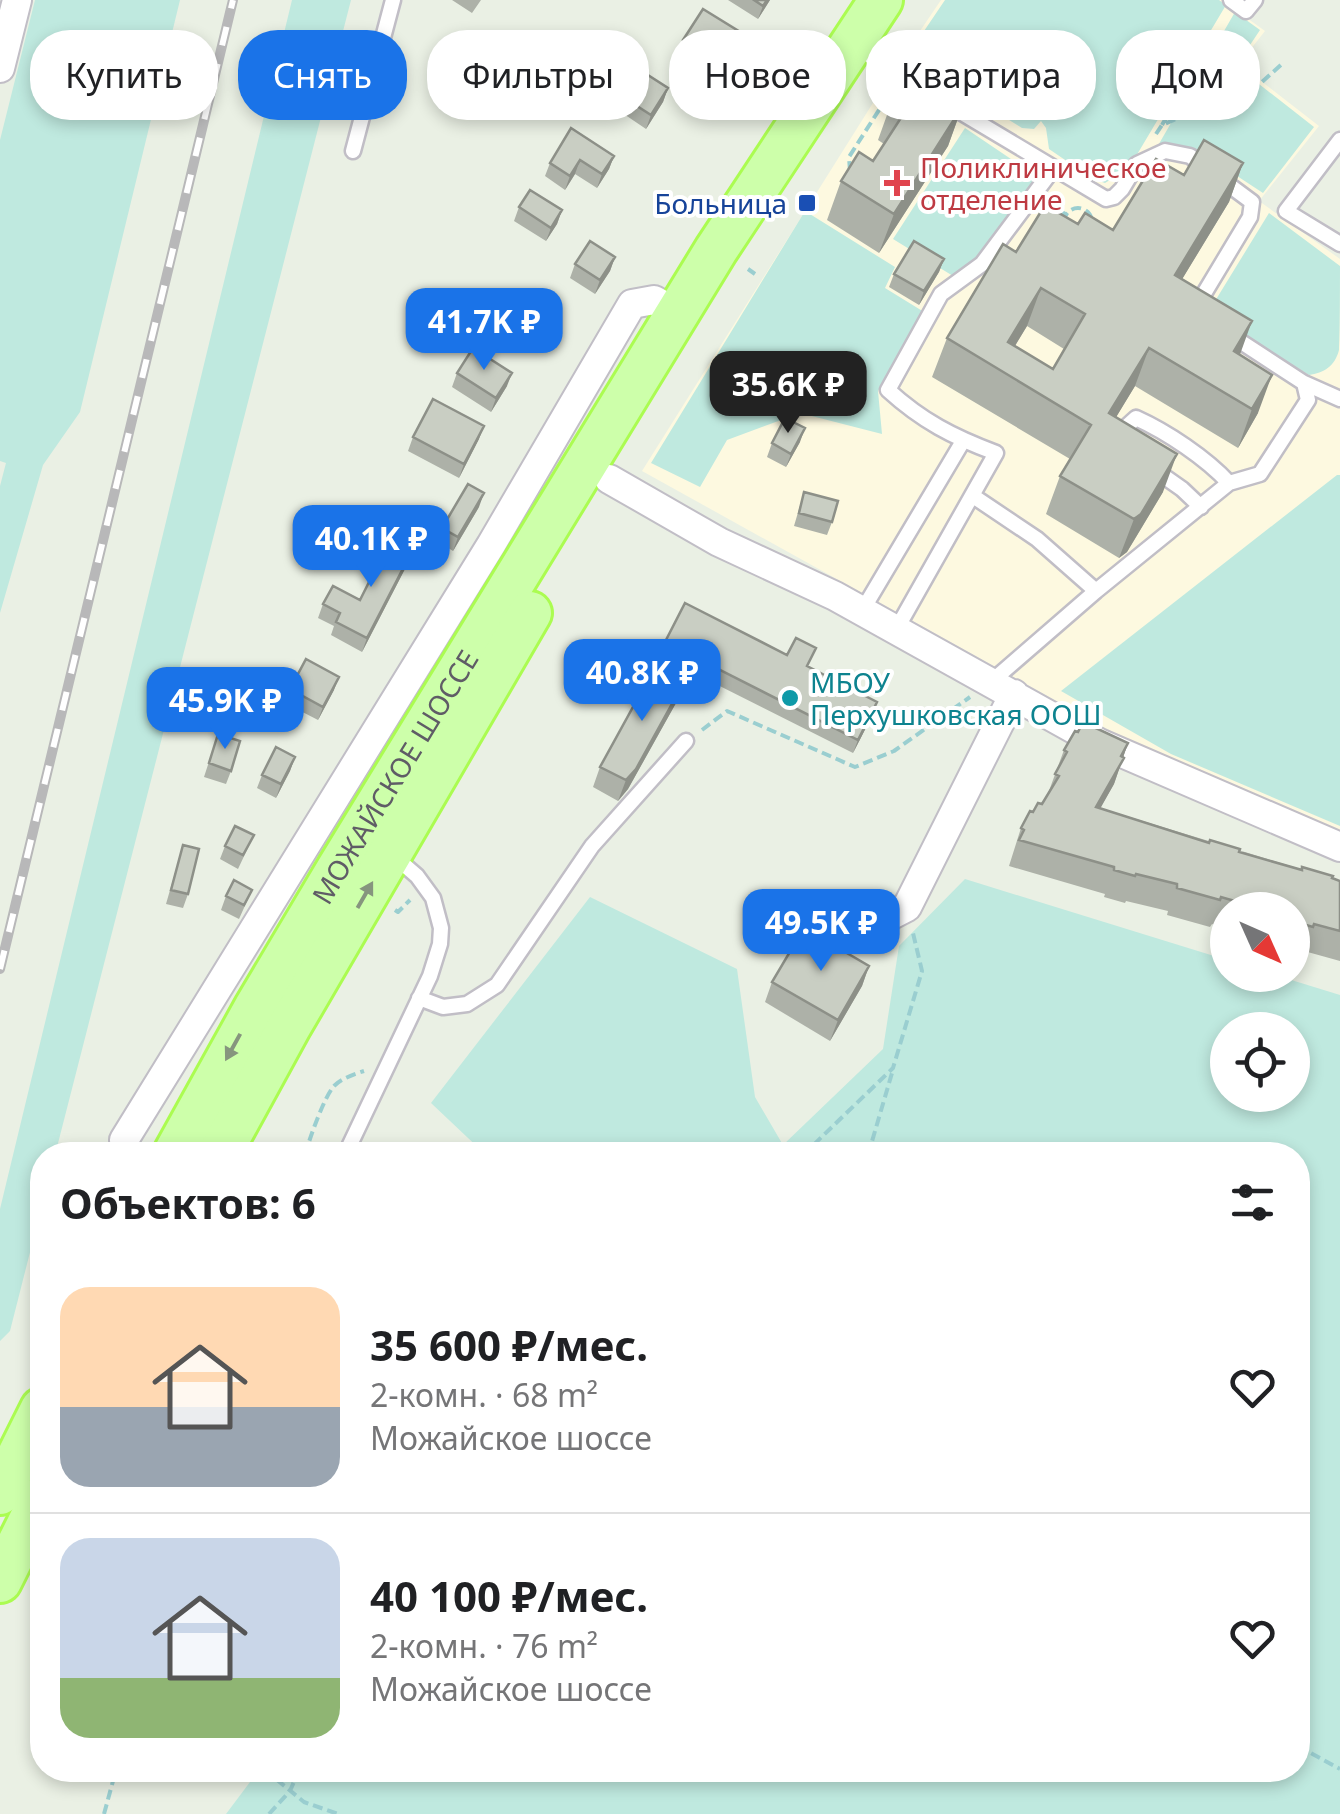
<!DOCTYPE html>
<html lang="ru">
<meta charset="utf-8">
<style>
:root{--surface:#fff;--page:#f2f2f2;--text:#202124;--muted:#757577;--line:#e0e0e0;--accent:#1a73e8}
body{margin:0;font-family:"Noto Sans",sans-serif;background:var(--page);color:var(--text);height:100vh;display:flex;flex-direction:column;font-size:38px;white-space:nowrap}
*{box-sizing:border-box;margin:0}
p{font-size:32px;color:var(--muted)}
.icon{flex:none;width:55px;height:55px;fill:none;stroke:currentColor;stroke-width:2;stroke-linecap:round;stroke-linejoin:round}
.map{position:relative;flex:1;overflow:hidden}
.details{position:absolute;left:30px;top:1142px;width:1280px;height:640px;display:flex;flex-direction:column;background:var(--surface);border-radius:40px;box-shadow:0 5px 15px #0003}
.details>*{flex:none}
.top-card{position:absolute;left:30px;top:30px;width:1280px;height:90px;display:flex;gap:20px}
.needle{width:65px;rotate:135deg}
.tools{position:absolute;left:1210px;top:892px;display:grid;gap:20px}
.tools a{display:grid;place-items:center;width:100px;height:100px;border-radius:50%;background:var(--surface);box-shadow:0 5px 15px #0003;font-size:50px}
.price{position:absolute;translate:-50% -85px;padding:0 22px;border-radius:20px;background:var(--accent);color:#fff;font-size:32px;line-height:65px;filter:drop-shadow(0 2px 5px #0008)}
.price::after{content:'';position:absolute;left:50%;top:60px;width:30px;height:22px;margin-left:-15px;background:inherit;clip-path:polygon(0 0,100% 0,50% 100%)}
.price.active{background:#222;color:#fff}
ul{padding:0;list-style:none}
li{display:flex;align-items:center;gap:30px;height:250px;padding:0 30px}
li+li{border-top:2px solid var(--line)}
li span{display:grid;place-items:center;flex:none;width:280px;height:200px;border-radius:30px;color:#555}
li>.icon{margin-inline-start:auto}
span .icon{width:120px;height:120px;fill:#fffc;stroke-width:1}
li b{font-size:42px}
h2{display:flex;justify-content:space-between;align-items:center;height:120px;padding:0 30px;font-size:42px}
.tag{padding:0 35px;border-radius:40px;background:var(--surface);box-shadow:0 5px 15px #0003;font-size:35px;line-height:90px}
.tag.active{background:var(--accent);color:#fff}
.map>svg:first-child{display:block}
</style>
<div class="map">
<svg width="1340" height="1814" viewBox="0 0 1340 1814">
<rect width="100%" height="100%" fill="#eaf0e4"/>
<path fill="#fdf9e0" d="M941,0H1222L1265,31L1239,64L1319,126L1259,201L1340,259V835L1163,760L642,471L893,71Z"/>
<path fill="#bfe9df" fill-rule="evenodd" d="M35,0H180L80,412L43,465L0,613V486L6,463L0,461V140Z
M292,0H351L55,1155H42V1205L10,1331L0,1341V1209Z
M945,0H1219L1226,5L1129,168L1105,183L1093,179L1049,149L1046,128L1041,121L1034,129L1022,128L959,89L962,59L922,34Z
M1235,12L1260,30L1236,66L1314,127L1263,193L1199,151L1178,146L1156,149Z
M965,128L1039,178L979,260L953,276L893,239Z
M805,211L895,267L885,288L924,312L878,391L882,434L800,413L727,440L700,487L651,463Z
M1269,213L1340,266C1340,285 1340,335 1339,350C1335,366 1324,373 1309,375L1223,323L1212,306Z
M1337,475H1340V826L1171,754L1061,691Z
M965,879L1227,960L1228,975H1275L1340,995V1814H226L259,1770H1298V1155H486L431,1103L590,897L737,969L755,1097L783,1145L883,1049L899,946ZM1228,1030H1292V1095H1228Z"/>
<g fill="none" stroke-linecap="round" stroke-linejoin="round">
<defs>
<path id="lane" d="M1231,0L1246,11L1255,0
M871,57L920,87
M947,104L1106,199L1114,197L1122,189L1137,164L1165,151L1190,156L1252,202L1250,217L1199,302L1200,308
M1340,140L1286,211L1340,244
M353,151L393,0
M1229,334L1304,383L1340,399
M1119,438L1125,428L1136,418C1167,432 1206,458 1229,483
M1155,470L1182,489L1201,507
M973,496L1037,539L1096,591
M862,611L963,441
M896,630L996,453C953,437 922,421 888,390L941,294L982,264L1053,169
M991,682L1096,591L1229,483L1260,474L1308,400L1304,383
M419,998L443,1007L467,1004L497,985L592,846L686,741
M346,1153L430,976L440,944L441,928L433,898L417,876L394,856"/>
<path id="street" d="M0,68L17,0
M609,479L719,542L835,596L1099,743L1340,847
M851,936L907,907L1014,694
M124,1140L491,545L632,304L654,300L677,313"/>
<g id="primary">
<path id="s1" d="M174,1155L256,1007L338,869L716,250L881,0"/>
<path d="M219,1155L289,1027L530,613"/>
<path d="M0,1493L42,1409"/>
<path d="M0,1581L42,1497"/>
</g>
</defs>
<use href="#lane" stroke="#c1bec6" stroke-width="19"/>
<use href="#street" stroke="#c1bec6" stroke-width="32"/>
<use href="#primary" stroke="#abfc51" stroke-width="48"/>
<path stroke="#9aced0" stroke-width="4" stroke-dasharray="10 5" stroke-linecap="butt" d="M1162,125L1197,64
M1156,134L1162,125L1262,82L1282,64
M850,171L849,157L893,88
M1049,202L1065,214
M1064 222a14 14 0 1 1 28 0a14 14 0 1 1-28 0Z
M748,269L755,274
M702,730L727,711L855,767L894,751L970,697
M395,910L398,912L410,900
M305,1155C309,1140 324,1097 334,1086C342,1078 355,1074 364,1071
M803,1155L893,1068L922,971L913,933
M868,1155L892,1073
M37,1379L42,1368
M1298,1746L1340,1769
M265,1770L304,1802L338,1814
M104,1814L116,1770
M269,1814L290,1791L299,1770"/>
<use href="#lane" stroke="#fff" stroke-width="14"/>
<use href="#street" stroke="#fff" stroke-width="28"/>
<use href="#primary" stroke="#cdffaa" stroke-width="42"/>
<defs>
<path id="rail" d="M0,969L233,0"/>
</defs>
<use href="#rail" stroke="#b8b8b9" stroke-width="10"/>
<use href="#rail" stroke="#fff" stroke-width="6" stroke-dasharray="19" stroke-linecap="butt"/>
</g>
<path fill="#adb1a8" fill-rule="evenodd" d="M452,0H481L472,13Z
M728,0H770L758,19Z
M683,40L740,49L720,81L678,54Z
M668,88L663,102L646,129L615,108L620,95Z
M482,90L512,94L497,116L477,104Z
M892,101L962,107L948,146L879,253L827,220L841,181L873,161L884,144L878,140Z
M614,156L609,169L597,188L575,174L565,190L545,176L550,163Z
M1243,163L1229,202L1182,279L1240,355L1258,413L1238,448L1135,386L1116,417L1163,492L1127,552L1119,558L1046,514L1060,476L1070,459L932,377L947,338L1016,252L1078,224L1113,230ZM1027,326L1064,349L1053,369L1015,346Z
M519,207L562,210L557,224L546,241L514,221Z
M615,257L610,271L595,294L570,278L575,264Z
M944,259L939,272L919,305L889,287L894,274Z
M457,373L507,386L491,412L452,387Z
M413,437L479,439L459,478L408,451Z
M800,442L786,467L767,457L772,443Z
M804,492L832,522L827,535L794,526Z
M479,507L453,551L437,541L442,528Z
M412,551L407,565L362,652L331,635L334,626L318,618L323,604L360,600L370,579L366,577L371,563Z
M665,642L809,667L872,716L853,753L660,656Z
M290,689L334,690L318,720L285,703Z
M676,703L628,789L618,801L593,787L600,767Z
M218,734L231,771L226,784L204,777Z
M1128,743L1114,784L1100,808L1340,881V961L1304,951L1303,954L1292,951V910H1228V929L1212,924L1210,927L1167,915L1168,911L1126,901L1125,903L1104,897L1105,894L1009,866L1021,828L1046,799L1064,750Z
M295,757L290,771L276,798L257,788L262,775Z
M254,835L238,869L220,859L225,846Z
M183,845L188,894L183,908L166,904Z
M252,890L239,919L221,910L226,896Z
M869,966L862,986L830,1041L765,1002L772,982Z"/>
<path fill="#8d9088" d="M767,0H770L758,19L763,6Z
M745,35L740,49L720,81L725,67Z
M517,80L512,94L497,116L502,103Z
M668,88L663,102L646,129L651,115Z
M962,107L948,146L879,253L894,214Z
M614,156L609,169L597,188L602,174Z
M580,160L575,174L565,190L570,176Z
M1243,163L1229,202L1161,314L1175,275Z
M562,210L557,224L546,241L551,228Z
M615,257L610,271L595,294L600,280Z
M944,259L939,272L919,305L924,291Z
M1041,288L1027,326L1000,370L1008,342Z
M1252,321L1238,360L1234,351Z
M1149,348L1135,386L1095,452L1109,413Z
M512,373L507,386L491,412L496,398Z
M1272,375L1258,413L1238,448L1252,409Z
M484,426L479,439L459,478L464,464Z
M805,428L800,442L786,467L791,454Z
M1177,454L1163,492L1127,552L1119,558L1134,519Z
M484,493L479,507L453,551L458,537Z
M412,551L407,565L362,652L367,638Z
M339,677L334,690L318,720L323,707Z
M684,682L676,703L628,789L618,801L626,780Z
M877,702L872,716L853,753L858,740Z
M1128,743L1114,784L1086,834L1096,807Z
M295,757L290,771L276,798L281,784Z
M869,966L862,986L830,1041L838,1020Z"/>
<path fill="#c9cec3" stroke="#8d9088" stroke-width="2.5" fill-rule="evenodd" d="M754,0H767L763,6Z
M703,9L745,35L725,67L683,40Z
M496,67L517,80L502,103L482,90Z
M637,68L668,88L651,115L620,95Z
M909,74L962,107L894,214L841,181L859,152L873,161L906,110L892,101Z
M571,128L614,156L602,174L580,160L570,176L550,163Z
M1204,140L1243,163L1175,275L1252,321L1234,351L1272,375L1252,409L1149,348L1109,413L1177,454L1141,514L1134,519L1060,476L1091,425L947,338L1003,244L1016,252L1045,205L1078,224L1085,213L1113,230L1156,159L1184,175ZM1041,288L1085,314L1053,369L1008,342Z
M530,190L562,210L551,228L519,207Z
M590,241L615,257L600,280L575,264Z
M914,241L944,259L924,291L894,274Z
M473,348L512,373L496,398L457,373Z
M433,399L484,426L464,464L413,437Z
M785,418L805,428L791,454L772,443Z
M468,484L484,493L458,537L442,528Z
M804,492L838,501L832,522L799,513Z
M385,537L412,551L367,638L336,622L340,613L323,604L333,586L360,600L377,566L371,563Z
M685,603L787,655L796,638L816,648L807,666L877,702L858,740L665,642Z
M306,659L339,677L323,707L290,689Z
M655,667L684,682L636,769L626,780L600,767Z
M1083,722L1128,743L1121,756L1124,758L1096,807L1209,843L1210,840L1240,849L1239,852L1302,870V867L1333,876L1332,878L1340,881V931L1314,924L1313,927L1292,921V910H1266L1221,897L1220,900L1177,888V884L1136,874L1135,876L1114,870V867L1019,840L1024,830L1021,828L1030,811L1033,812L1038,803L1042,804L1059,776L1055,774L1067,752L1064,750L1075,731L1078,732Z
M218,734L240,741L231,771L209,763Z
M276,747L295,757L281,784L262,775Z
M235,826L254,835L243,855L225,846Z
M183,845L199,849L188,894L171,890Z
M234,880L252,890L244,905L226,896Z
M804,928L869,966L838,1020L772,982Z"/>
<defs><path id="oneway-solid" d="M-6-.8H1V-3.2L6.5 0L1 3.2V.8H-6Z" transform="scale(2.5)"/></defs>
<g fill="#86957e">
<use href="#oneway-solid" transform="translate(365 895) rotate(-60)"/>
<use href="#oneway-solid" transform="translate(233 1047) rotate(119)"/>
</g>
<path fill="#e0444e" stroke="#fff" stroke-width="4" d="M892 168h10v10h10v10h-10v10h-10v-10h-10v-10h10z"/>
<rect fill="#1a4fb4" stroke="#fff" stroke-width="4" x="797" y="193" width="20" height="20" rx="5"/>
<circle fill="#0f9aa8" stroke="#fff" stroke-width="4" cx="790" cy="698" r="10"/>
<g text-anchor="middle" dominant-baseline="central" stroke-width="8" stroke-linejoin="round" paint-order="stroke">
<g font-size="28" fill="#be3a42" stroke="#fff" text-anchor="start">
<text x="920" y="167">Поликлиническое<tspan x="920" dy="32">отделение</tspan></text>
</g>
<g font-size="28" fill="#164399" stroke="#fff" text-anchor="end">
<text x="787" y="203">Больница</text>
</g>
<g font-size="28" fill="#0d838f" stroke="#fff" text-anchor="start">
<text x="810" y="682">МБОУ<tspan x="810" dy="32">Перхушковская ООШ</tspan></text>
</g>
<g font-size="28" fill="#5f5c66" stroke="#fff">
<text stroke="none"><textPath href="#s1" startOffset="438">МОЖАЙСКОЕ ШОССЕ</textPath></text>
</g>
</g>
</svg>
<div class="tools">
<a><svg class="needle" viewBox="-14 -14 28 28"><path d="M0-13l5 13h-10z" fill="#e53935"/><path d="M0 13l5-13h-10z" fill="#757577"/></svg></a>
<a><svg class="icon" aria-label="locate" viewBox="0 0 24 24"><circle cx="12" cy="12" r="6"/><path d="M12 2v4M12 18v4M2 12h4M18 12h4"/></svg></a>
</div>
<b class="price" style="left:484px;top:373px">41.7K ₽</b>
<b class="price active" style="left:788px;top:436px">35.6K ₽</b>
<b class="price" style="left:371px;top:590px">40.1K ₽</b>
<b class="price" style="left:642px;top:724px">40.8K ₽</b>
<b class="price" style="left:225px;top:752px">45.9K ₽</b>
<b class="price" style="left:821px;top:974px">49.5K ₽</b>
<div class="top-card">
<a class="tag">Купить</a>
<a class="tag active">Снять</a>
<a class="tag">Фильтры</a>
<a class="tag">Новое</a>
<a class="tag">Квартира</a>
<a class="tag">Дом</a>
</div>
<section class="details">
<h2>Объектов: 6<svg class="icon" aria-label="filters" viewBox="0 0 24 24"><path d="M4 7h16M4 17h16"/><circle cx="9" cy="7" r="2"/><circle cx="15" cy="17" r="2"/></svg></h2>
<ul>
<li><span style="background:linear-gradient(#ffd9b3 60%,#9aa5b1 0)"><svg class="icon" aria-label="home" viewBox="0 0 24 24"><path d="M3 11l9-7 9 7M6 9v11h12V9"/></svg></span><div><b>35 600 ₽/мес.</b><p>2-комн. · 68 m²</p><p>Можайское шоссе</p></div><svg class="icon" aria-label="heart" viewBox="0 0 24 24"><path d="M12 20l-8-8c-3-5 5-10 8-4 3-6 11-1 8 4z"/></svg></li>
<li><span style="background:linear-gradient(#c9d6e8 70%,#8fb573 0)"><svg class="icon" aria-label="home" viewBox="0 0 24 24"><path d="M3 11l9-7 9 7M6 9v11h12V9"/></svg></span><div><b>40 100 ₽/мес.</b><p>2-комн. · 76 m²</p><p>Можайское шоссе</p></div><svg class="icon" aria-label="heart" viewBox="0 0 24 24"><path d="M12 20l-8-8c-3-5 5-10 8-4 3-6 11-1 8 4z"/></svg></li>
</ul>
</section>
</div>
